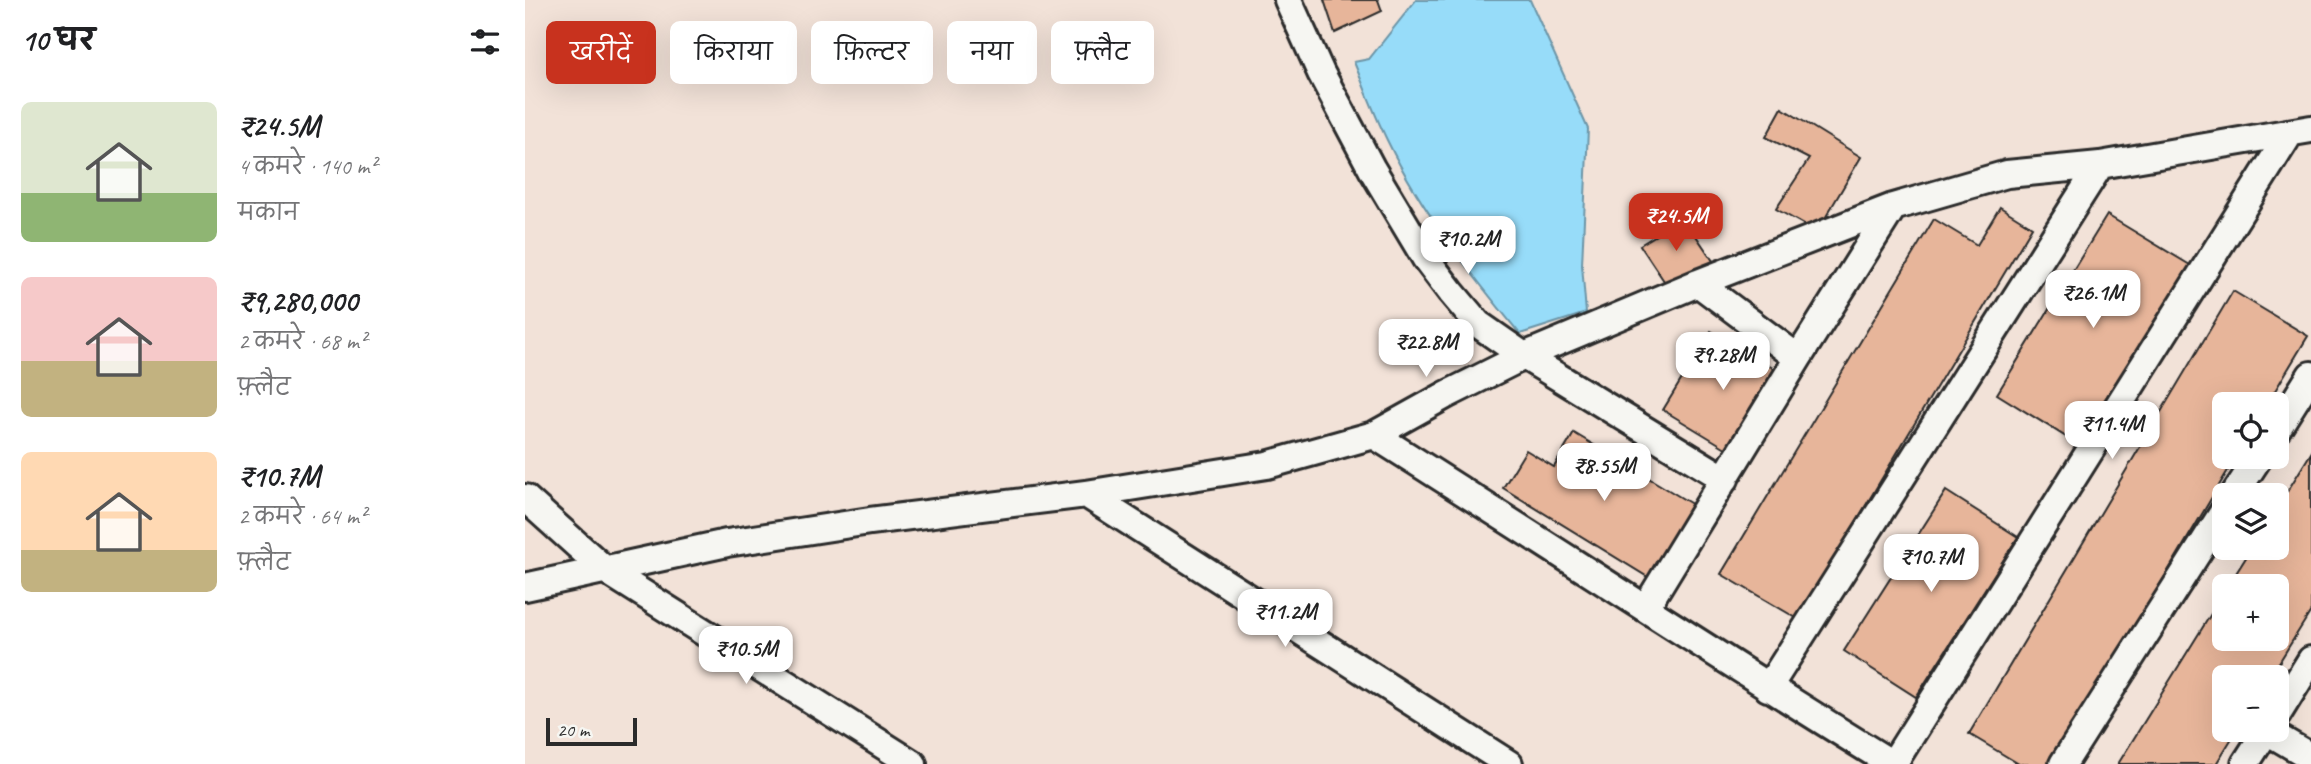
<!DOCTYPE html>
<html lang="hi">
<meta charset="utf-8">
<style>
:root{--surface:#fff;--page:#f2f2f2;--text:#202124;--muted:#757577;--accent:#c8321e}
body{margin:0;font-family:Caveat,"Playpen Sans Deva",sans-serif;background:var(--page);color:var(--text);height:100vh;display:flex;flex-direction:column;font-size:26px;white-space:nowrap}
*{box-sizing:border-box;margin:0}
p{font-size:23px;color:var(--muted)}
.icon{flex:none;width:38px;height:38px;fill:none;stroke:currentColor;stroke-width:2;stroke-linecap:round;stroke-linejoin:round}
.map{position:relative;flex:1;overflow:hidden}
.side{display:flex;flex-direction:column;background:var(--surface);width:525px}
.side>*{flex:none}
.guide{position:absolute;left:21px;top:21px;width:665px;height:63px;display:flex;gap:14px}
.controls{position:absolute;left:1687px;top:392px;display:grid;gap:14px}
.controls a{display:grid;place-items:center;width:77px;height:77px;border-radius:10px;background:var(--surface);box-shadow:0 7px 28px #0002;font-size:35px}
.scale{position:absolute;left:21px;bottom:18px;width:91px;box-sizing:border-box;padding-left:7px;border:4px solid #2b2b2b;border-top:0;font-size:19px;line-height:24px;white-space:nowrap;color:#2b2b2b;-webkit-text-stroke:5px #f6f6f2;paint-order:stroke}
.price{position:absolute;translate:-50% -60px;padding:0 16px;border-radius:14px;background:#fff;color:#222;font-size:23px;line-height:46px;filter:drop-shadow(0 2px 4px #0008)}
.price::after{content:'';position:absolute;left:50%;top:42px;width:21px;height:16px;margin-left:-10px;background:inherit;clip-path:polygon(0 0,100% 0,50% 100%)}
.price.on{background:var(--accent);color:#fff}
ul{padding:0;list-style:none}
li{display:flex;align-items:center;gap:21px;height:175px;padding:0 21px}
li span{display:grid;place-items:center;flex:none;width:196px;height:140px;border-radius:10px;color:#555}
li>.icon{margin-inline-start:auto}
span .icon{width:84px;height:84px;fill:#fffc;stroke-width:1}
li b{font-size:30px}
h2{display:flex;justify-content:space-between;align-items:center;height:84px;padding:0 21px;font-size:30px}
.pill{padding:0 24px;border-radius:10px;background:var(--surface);box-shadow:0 7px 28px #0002;font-size:24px;line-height:63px}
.pill.on{background:var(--accent);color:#fff}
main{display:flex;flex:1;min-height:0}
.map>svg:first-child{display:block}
</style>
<main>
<section class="side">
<h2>10 घर<svg class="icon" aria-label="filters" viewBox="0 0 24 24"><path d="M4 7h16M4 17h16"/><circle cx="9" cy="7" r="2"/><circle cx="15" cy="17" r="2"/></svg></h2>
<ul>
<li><span style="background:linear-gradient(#dfe7d0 65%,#8fb573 0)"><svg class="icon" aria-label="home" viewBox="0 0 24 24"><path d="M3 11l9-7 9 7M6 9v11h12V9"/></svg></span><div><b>₹24.5M</b><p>4 कमरे · 140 m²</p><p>मकान</p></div></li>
<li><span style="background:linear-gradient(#f6c9c9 60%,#c2b280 0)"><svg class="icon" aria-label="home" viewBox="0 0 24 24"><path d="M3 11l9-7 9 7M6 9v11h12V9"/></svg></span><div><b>₹9,280,000</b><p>2 कमरे · 68 m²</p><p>फ़्लैट</p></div></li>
<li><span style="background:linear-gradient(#ffd9b3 70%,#c2b280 0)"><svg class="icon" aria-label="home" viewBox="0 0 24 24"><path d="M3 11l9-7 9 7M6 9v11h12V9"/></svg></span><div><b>₹10.7M</b><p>2 कमरे · 64 m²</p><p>फ़्लैट</p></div></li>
</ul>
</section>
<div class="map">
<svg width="1786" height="764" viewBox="0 0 1786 764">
<rect width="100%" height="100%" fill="#f2e2d8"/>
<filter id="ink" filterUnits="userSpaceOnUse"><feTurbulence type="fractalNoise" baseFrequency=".0143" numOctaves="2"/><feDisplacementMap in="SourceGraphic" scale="14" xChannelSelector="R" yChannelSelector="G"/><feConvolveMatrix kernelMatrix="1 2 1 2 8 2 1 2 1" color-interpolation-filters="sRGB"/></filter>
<g filter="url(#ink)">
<path fill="#97dcf9" stroke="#6c95a7" stroke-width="2" d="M891,0H1005L1063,129L1057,265L1061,313L995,334C946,274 897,212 863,142C850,116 840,89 829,62L844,59Z"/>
<path fill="#e7b59a" stroke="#2b2b2b" stroke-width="2" d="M799,0H853L857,11L810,33Z
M1257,108L1336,157L1292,232L1251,209L1284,159L1241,137Z
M1475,207L1507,227L1273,619L1196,574L1409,219L1452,245Z
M1582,215L1665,265L1554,445L1472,394Z
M1159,218L1188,261L1143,287L1115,245Z
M1708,291L1783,336L1742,404H1699V457H1711L1528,764H1494L1444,734Z
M1186,331L1258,374L1209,453L1138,410Z
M1049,433L1170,506L1126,579L978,488L1001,450L1029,467Z
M1786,453V611L1745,677H1699V730H1712L1691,764H1593L1699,593V639H1752V586H1703L1727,548H1752V508Z
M1421,491L1493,537L1391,697L1319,651Z"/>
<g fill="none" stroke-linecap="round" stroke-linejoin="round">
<defs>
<path id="street" d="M763,0L796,73L847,169L901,259L926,292L953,324L999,356L1200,479
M1173,283L1273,358
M1752,429L1786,375
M849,435C1022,544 1193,657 1367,764
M561,494L984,764
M1709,495L1734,457
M0,498L79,569L388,764
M0,587L202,543L345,521L561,494L742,465L849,435L921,395L999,356L1173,283L1368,207L1482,174L1575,165L1786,129
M1121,607L1273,358L1368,207
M1243,688L1575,165
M1752,715L1786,660
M1742,731L1786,757
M1368,764L1765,133
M1538,764L1699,511
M1720,764L1742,730"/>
</defs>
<use href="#street" stroke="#2b2b2b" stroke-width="32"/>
<use href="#street" stroke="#f6f6f2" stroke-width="26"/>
</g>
</g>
</svg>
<div class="controls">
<a><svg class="icon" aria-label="locate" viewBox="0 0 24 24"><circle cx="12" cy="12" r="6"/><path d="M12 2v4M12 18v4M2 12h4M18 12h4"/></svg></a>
<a><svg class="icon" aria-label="layers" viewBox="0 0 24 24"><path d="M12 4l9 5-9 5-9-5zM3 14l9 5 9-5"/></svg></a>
<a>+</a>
<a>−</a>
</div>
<div class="scale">20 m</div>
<b class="price on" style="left:1151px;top:253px">₹24.5M</b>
<b class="price" style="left:943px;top:276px">₹10.2M</b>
<b class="price" style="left:1568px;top:330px">₹26.1M</b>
<b class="price" style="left:901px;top:379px">₹22.8M</b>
<b class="price" style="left:1198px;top:392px">₹9.28M</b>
<b class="price" style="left:1587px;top:461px">₹11.4M</b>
<b class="price" style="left:1079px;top:503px">₹8.55M</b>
<b class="price" style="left:1406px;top:594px">₹10.7M</b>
<b class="price" style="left:760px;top:649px">₹11.2M</b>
<b class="price" style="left:221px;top:686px">₹10.5M</b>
<div class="guide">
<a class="pill on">खरीदें</a>
<a class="pill">किराया</a>
<a class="pill">फ़िल्टर</a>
<a class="pill">नया</a>
<a class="pill">फ़्लैट</a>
</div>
</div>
</main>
